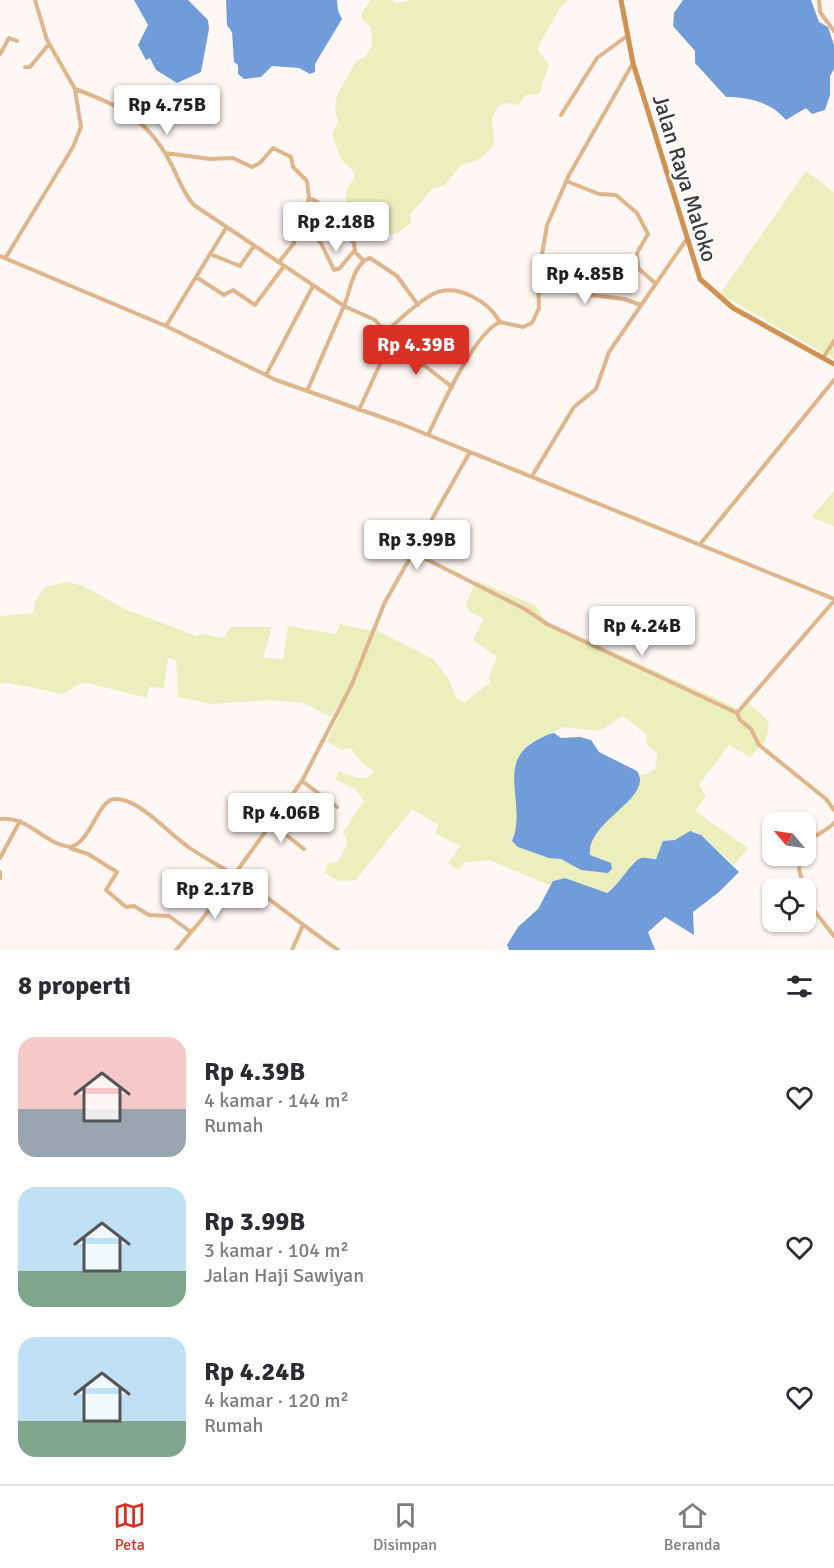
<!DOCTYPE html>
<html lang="id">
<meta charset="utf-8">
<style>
:root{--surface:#fff;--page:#f7f7f7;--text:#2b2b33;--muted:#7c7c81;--line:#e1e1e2;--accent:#d93025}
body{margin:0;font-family:Signika,sans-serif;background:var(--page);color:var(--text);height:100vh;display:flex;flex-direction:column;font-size:22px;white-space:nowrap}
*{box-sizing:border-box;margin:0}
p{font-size:20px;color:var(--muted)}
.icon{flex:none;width:33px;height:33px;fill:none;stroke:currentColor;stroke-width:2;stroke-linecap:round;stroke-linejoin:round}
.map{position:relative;height:950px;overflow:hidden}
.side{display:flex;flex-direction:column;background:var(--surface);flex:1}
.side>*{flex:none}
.needle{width:39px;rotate:299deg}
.tools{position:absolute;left:762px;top:812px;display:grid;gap:12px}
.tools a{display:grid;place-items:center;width:54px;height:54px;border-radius:12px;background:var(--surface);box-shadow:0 2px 4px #0004;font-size:30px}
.price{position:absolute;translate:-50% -51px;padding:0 14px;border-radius:6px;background:#fff;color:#222;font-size:20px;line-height:39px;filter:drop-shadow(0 2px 3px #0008)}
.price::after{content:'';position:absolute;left:50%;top:36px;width:18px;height:14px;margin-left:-9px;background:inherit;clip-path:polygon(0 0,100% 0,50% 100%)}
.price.current{background:var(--accent);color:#fff}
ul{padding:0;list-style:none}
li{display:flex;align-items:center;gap:18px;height:150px;padding:0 18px}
li span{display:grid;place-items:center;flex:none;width:168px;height:120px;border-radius:18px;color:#555}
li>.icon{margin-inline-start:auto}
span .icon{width:72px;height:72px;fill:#fffc;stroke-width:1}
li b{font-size:26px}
h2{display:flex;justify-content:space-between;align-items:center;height:72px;padding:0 18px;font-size:26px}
.tab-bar{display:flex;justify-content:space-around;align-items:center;height:84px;border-top:2px solid var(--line);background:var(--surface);font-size:16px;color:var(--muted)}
.tab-bar a{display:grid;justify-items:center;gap:3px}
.tab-bar .current{color:var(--accent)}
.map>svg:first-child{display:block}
</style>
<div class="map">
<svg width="834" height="950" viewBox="0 0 834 950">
<rect width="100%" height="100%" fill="#fef7f3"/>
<path fill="#ebeebd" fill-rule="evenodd" d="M371,0H393L397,3L411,0H568L560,8L537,49L549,65L539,94L526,95L518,105L506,103L498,106L492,118L494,143L490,150L476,161L461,165L444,186L432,189L410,214L411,223L397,233L384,235L371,224L363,213L346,205V191L355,176L354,172L341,159L332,134L338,122L335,109L337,95L356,61L365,57L372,46L371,28L362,19L361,14Z
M806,171L834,192V359L720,294Z
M834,491V526L811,517Z
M477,581L535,605L546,621L739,709L746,701L769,722L766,740L750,757L729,745L699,785L706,796L695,811L748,848L734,865L696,831L675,840L663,841L658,857L633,862L628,873L606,893L565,878L553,881L551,886L490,860L465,862L459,870L448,863L460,846L435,833L439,825L412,809L356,880L339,881L324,873L329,863L338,862L348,843L343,832L364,801L355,789L335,779L339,771L357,778H367L374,771L362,763L351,748L342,750L327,742L376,630L433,659L448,678L457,699L465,702L491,682L488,678L497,657L473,640L484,619L469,611L466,603ZM623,716L646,734L647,745L657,753L655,770L640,776V782C625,799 587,832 590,855L611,864L581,870C575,867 567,861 560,859C544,854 524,853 512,841L518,820L516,792L528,744L564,727L600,731Z
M67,582L83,586L125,609L196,636L203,634L223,638L231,627H272L263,658L283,659L288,626L336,634L340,624L372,631L348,690L330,717L304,703L270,700L211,704L178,697L176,660L168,658L164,688L149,687L147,698L87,683L80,684L63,694L9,683L0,684V616L33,613L36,600L45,587Z"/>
<path fill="#709dd9" d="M134,0H188L208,20L209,29L201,72L177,83L156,70L150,58L146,60L138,45L148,25Z
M226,0H337L338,11L342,19L315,64V72L310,74L299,68L272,66L261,77L244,79L238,74V65L234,62L232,32L227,25Z
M683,0H811L819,22L828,27L834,45V69L830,76V95L825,110L812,114L806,108L786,120C771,102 748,97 726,97L695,63V51L673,26L674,13Z
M554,733L561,738L580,737L591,740L599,752L637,771C655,798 586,821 590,855L611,863L612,869L608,873L581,870L561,859L549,858L518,847L512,841C528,805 494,763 537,740C543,737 548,734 554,733Z
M690,831L701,835L739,872L719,892L693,912L694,935L665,917L648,932L655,950H509L507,945L518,927L538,909L553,881L565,878L607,893C618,886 633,860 641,858C646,857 651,859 656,859L663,841L675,840Z"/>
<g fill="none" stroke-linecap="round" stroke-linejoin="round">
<path stroke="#dfb58c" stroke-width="4" d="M819,0L820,12L834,31
M0,54L9,38L17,41
M25,67H30L49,44
M75,89C119,105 146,118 169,160C178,176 182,192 194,205L344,306L307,391
M561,115L597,58L627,36
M165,153L210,159L233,158L252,167L260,163L273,148L291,157L293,167L307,181L309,198L294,243L279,262
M566,181L599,194L616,195L637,213L648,234L637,253L638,268L656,284
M309,198C330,205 339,229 354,243L355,251
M301,222L321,243L334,270L340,268L354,251L364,261
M210,254L240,266L254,246
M0,256L166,326L276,380L401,424L834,599
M6,257L73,147L81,127L75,89L47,40L35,0
M196,277L224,295L233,290L255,305L284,266
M538,278L557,285L575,288L591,295L624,299L641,305
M418,305L397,276L370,258C353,263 350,292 344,306L375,320L412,362L425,366L452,387
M166,326L226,228
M386,331C401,319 416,303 433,294C457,282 489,302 500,322
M823,358L834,341
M266,375L313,286
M359,410L381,362L397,344
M428,435C441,408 474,333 500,322L523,327L532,323L539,308L538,278L547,225L569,175L633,63
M532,476L574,407L596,389L609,352L686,240
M701,543L834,380
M414,553L525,609L547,624L737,713L740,720L751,729L759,745L826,799L834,810
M737,713L834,601
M302,781L337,807
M0,819C29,815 44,845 71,847C91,842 98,799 115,799C139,798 169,834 187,846C202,857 219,865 234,875C270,898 303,926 338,950
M271,823L304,849
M806,844C814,834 826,832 834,823
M70,848L88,854L117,872L106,890L126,907L134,906L149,915L169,916L191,932
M803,855L799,869L804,888
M0,858L20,821
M0,872V878
M806,900L834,936
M176,950L203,918L302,781L352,684L385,602L470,452
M292,950L303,925"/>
<path stroke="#cf9252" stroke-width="5" d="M621,0L633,63L700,279L733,308L834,364"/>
</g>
<g text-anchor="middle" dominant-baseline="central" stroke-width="4.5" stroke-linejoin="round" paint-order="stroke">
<g font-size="22" fill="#3d3937" stroke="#fff">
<text transform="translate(685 178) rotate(73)">Jalan Raya Maloko</text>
</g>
</g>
</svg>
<div class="tools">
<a><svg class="needle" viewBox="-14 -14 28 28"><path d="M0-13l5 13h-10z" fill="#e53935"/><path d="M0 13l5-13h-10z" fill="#7c7c81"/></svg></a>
<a><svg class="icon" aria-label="locate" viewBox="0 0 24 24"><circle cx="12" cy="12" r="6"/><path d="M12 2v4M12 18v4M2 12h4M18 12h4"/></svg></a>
</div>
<b class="price" style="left:167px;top:136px">Rp 4.75B</b>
<b class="price" style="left:336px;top:253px">Rp 2.18B</b>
<b class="price" style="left:585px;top:305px">Rp 4.85B</b>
<b class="price current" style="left:416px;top:376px">Rp 4.39B</b>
<b class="price" style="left:417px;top:571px">Rp 3.99B</b>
<b class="price" style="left:642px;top:657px">Rp 4.24B</b>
<b class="price" style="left:281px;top:844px">Rp 4.06B</b>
<b class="price" style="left:215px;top:920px">Rp 2.17B</b>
</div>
<section class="side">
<h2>8 properti<svg class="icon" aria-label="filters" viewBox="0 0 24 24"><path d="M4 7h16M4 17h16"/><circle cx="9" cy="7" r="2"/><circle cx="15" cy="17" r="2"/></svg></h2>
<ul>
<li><span style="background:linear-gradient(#f6c9c9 60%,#9aa5b1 0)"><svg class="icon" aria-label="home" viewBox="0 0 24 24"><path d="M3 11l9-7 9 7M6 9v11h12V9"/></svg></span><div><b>Rp 4.39B</b><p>4 kamar · 144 m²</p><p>Rumah</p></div><svg class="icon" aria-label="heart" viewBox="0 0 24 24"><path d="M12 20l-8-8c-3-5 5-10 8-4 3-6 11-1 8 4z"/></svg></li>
<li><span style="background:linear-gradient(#bfe0f5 70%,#7fa58c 0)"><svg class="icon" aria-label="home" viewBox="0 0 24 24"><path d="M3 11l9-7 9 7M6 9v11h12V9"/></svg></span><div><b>Rp 3.99B</b><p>3 kamar · 104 m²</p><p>Jalan Haji Sawiyan</p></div><svg class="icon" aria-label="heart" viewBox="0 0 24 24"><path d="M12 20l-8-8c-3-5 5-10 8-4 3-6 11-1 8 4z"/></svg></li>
<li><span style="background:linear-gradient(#bfe0f5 70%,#7fa58c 0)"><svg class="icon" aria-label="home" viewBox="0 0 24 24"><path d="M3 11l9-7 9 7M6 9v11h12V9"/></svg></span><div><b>Rp 4.24B</b><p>4 kamar · 120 m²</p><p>Rumah</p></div><svg class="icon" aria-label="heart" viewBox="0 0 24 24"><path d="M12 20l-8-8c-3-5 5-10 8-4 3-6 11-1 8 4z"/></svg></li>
</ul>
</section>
<nav class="tab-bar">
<a class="current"><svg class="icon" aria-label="map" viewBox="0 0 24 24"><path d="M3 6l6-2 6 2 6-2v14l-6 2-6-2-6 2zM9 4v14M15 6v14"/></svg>Peta</a>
<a><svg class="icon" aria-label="saved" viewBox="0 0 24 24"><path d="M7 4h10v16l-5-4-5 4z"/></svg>Disimpan</a>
<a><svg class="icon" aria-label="home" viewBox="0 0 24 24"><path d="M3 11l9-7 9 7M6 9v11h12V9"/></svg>Beranda</a>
</nav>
